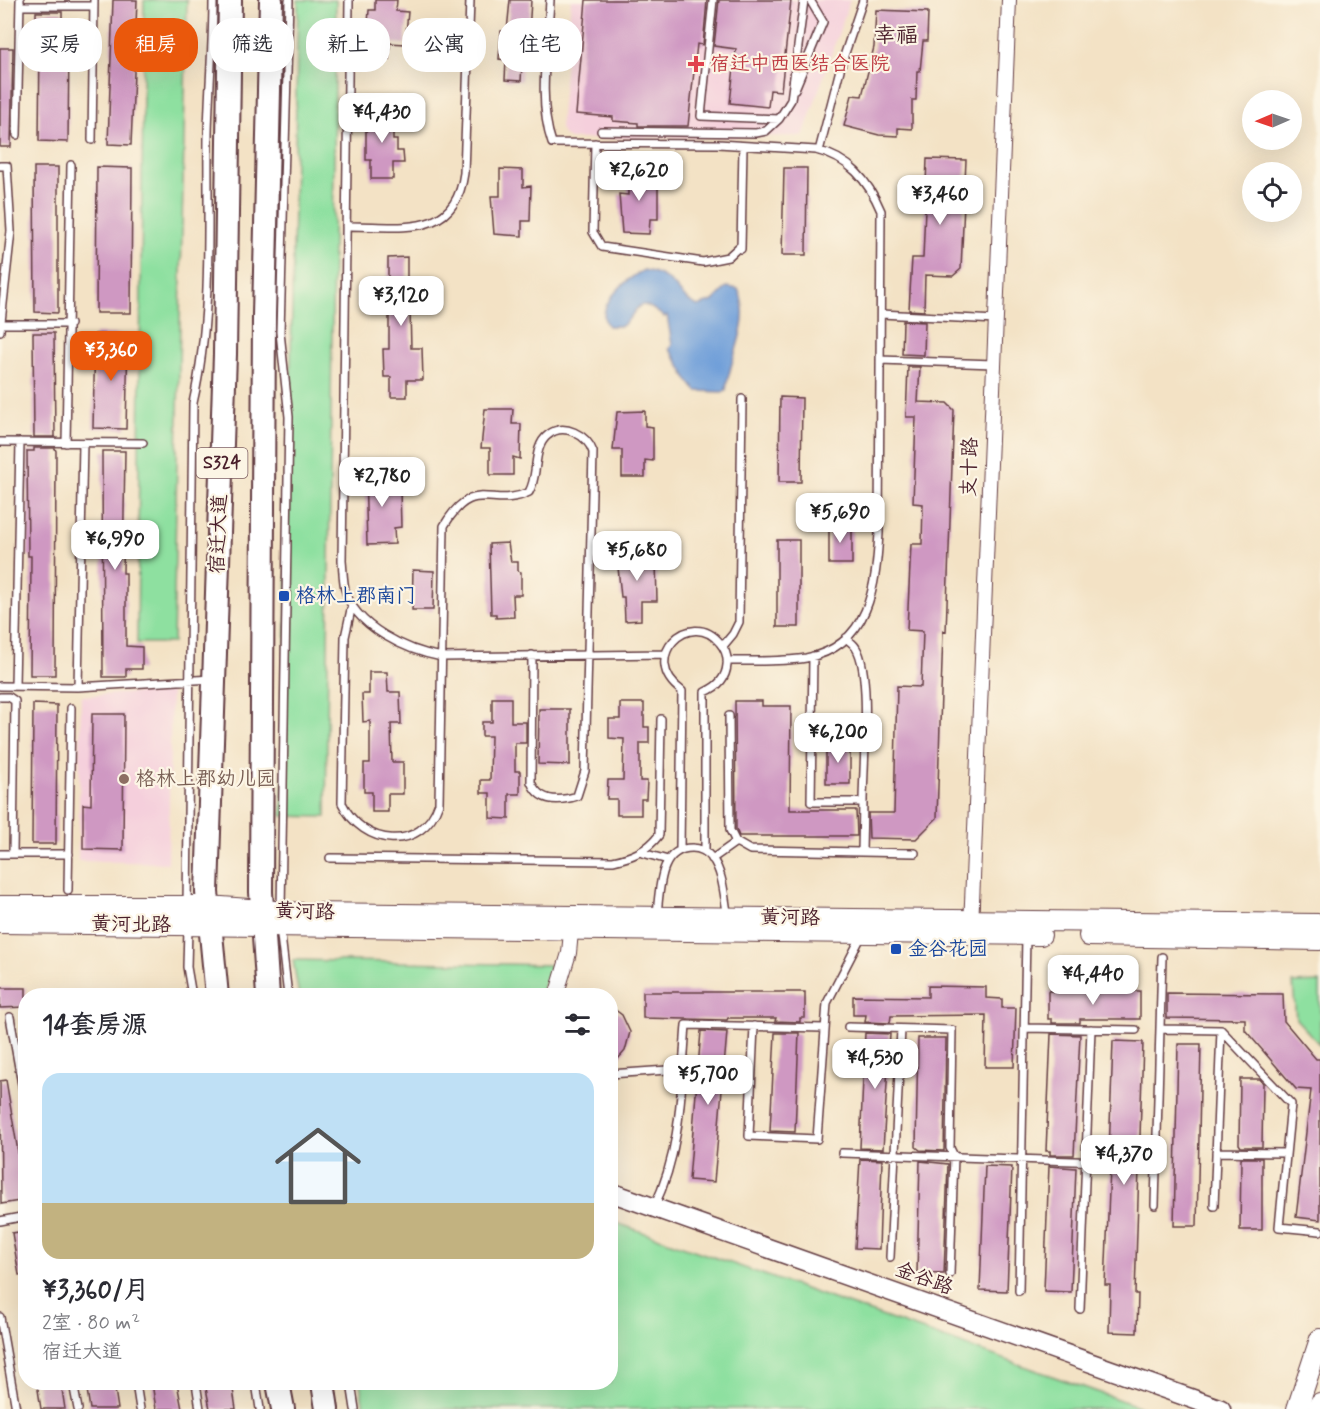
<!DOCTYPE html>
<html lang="zh">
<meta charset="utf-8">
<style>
:root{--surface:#fff;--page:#f2f2f3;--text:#2b2b33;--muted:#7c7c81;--accent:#ea580c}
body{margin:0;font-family:Mynerve,"LXGW WenKai TC",sans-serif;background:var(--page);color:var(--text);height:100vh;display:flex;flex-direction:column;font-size:22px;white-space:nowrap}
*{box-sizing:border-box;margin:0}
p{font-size:20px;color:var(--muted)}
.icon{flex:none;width:33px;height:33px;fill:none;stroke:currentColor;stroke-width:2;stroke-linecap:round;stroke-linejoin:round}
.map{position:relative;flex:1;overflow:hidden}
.panel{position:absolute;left:18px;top:988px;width:600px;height:402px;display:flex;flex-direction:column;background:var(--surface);border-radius:24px;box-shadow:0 6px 24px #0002}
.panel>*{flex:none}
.guide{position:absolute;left:18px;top:18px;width:600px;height:54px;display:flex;gap:12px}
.needle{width:39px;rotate:268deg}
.tools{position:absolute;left:1242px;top:90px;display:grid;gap:12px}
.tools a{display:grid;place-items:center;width:60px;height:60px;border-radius:50%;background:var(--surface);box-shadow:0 6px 24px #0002;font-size:30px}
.price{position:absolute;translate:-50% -51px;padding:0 14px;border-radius:12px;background:#fff;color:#222;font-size:20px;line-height:39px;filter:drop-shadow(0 2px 3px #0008)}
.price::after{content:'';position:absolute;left:50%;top:36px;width:18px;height:14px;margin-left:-9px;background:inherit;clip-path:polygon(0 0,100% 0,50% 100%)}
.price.on{background:var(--accent);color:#fff}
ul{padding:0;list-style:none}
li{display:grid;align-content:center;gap:12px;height:318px;padding:0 24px}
li span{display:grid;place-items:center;height:186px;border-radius:18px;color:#555}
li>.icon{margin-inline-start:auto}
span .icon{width:108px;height:108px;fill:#fffc;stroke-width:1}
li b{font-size:26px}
h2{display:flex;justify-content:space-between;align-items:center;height:72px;padding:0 24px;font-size:26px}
.tag{padding:0 21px;border-radius:24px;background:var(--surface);box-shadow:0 6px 24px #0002;font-size:21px;line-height:54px}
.tag.on{background:var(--accent);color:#fff}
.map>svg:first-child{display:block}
</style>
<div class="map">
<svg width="1320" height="1409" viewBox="0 0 1320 1409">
<rect width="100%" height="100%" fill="#fcf5e5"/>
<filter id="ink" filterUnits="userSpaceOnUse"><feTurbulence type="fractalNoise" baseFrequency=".0167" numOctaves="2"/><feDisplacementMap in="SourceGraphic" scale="12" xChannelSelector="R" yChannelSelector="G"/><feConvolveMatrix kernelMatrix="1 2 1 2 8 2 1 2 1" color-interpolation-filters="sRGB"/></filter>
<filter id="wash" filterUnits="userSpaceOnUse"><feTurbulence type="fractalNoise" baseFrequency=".008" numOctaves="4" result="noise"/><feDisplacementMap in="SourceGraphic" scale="24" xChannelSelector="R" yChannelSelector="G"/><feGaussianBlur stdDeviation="1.35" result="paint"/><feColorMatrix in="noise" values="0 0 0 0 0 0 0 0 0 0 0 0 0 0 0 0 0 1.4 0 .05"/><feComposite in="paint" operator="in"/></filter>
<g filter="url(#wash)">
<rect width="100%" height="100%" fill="#f3e2c5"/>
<path fill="#f5cfdc" d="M571,0H850L803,136L570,139L563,135L560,128Z
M171,691L168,863L78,861L81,696Z"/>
<path fill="#8ee0a0" stroke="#6c8066" stroke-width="1.5" d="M144,0H187L173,643H137Z
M298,0H336L326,817L282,816Z
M293,960L551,965L540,996H299Z
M1320,982V1045L1296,1019L1293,983Z
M611,1221L1146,1409H364L360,1383H610Z"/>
<path fill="#709fd9" stroke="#5d5f82" stroke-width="1.5" d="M644,270C679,277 675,296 698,306L713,301L727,287L738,289C754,322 729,357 726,390L723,392L697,391C684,380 681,362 669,349L672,345L667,315L664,317C634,293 641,310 622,326H608C593,307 627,278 644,270Z"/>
<g id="blocks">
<path fill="#cf98c2" d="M113,0H137L131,145L108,144Z
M375,0H397L396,11L408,12L405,44L390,43L389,60L372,58L374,38H367L369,10H375Z
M510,0H531L529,33H540L538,65L522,64L521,81L505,80L506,60L499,59L501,31H507Z
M586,0H707L703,45L697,44L688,126H638V123L613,121V117L576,114Z
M719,0H791L781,91L770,90L768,107L730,103L736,49L714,46Z
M876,10L928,12L927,41H923L920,71H917L916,100H912V129L898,128V136L879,135L844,126L852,95L862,96L874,47Z
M36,12H62V44H69L68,142L39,141L40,40H36Z
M0,48H13L11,147H0Z
M369,104H389L390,130L393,131V140H397V151H403L404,163H393V179H371V160H366V130H370Z
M927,159L966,160L961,269L953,276L925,275L924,311L909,310L912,258H923Z
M34,167H58V313L35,312Z
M97,167L132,168L131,313H96Z
M628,168H651V186L658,184V219H650L649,234L622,233L619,194L628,195Z
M784,168H807L806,255H782Z
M500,169L523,170V187L531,186L530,221H522V236L494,234L491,196H500Z
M407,257V278H419L420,309L410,310L411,348H422L423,380H407V397H391V377H384L383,349H389V307H382V280H388V258Z
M903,321L925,322L924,355L902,354Z
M33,333H54L55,437H34Z
M95,334L128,335L126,429L93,428Z
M908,367H920L918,402L947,403L954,410L946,632L943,631L937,818L916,839L869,838L868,813H894L897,686L921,687L923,631L907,630L911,544H922L923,504L913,503L916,417H906Z
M780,397L802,398L801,482H779Z
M485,409H513L512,424H521L520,459L513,457V475H490V448H481Z
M645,411V426L653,427V461L645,460V477H622V450H613L617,412Z
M34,448H55L56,451L55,675H30L31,556H28L27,451H34Z
M102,451H125L123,573H126V646L142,647V669H126V677H103Z
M365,471H392L393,490H400L401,527L394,528L395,544L367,545Z
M829,523H852V564H829Z
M777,540H799V627H777Z
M508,543L511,562H518V571L521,572V595H513L514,617L496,618V614H491L489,544Z
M626,546H644L645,562H656L657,601H641V620L625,621L624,597H621L618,567H626Z
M413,570L434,571L433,610H412Z
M369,672H387L388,692H400L401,724H391L392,762H403V794H388V812H372V792H364V763H370V721L363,722L362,694H369Z
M492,698H511V722H526V743H515V771H520V794H509V819L490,818V793H481V780H490L491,736H482V722H492Z
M735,701H762V706H791L790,810H856L857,836H739L736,829Z
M620,703H644V727H649V743H640V781H647L646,799H641V815H617V799H607L608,780H623L624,739L609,738V719H620Z
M33,704L57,705L56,844H32Z
M539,709H570V765L538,764Z
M92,714H124L123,850L83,849V804L91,805Z
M826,744H850V784H826Z
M928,986L986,987V998L1002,999V1008H1016L1014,1067H985L986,1015L891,1016L890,1023L865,1022L866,1015H853V996L928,997Z
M0,988H26V1007L0,1008Z
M1048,991H1140V1019H1080V1023H1052V1019H1048Z
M643,992H805V1018H800V1022L775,1021L776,1018H728L727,1020L643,1018Z
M1167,993L1283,994L1284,1021L1316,1059H1320V1220L1296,1217L1311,1090L1296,1089L1245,1030V1019L1167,1018Z
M610,1006L622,1015L630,1032L625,1051L610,1068Z
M701,1031L727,1032L714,1182L689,1180Z
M775,1033H799L795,1132L770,1131Z
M865,1033L890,1034L883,1149L860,1148Z
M1051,1034L1080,1035L1074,1155H1050V1151H1046Z
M918,1038H946L944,1151L920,1150L916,1147Z
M1113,1041L1143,1042L1135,1294H1138L1137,1333L1109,1332L1110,1285H1105L1110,1168L1130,1169L1136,1163L1132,1158L1110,1157L1109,1154Z
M1178,1044H1201L1197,1226H1174Z
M1240,1079H1260L1263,1083L1262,1147H1241L1239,1144Z
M6,1080L26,1200L1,1204L0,1081Z
M1241,1158H1262V1230H1240Z
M860,1159L882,1160L879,1249L855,1248Z
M920,1161L948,1164L944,1274L917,1273Z
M985,1166L1012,1167L1007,1291L980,1290Z
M1049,1166L1076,1168L1071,1292L1044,1291Z
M26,1231V1275H19L12,1233Z
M37,1383H61L65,1409H41Z
M86,1383H114L118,1409H90Z
M152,1383H177L182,1409H156Z
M205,1383H232L236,1409H210Z"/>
</g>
</g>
<g filter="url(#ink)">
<use href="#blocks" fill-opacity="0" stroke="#633c42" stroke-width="1.5"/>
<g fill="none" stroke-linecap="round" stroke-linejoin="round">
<defs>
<path id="service" d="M349,0L342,561C343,570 343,580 345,589C354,627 408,651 442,657L665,654
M550,0C548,45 537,100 552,143L718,144L816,150C849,158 868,180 881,211L879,533C876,585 870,646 806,658C781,662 753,661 727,661
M713,0L701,116L779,119L791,100L804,0
M20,6H94
M795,89L823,22L810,0
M601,131L756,133L766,131L779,119
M17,135L20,0
M92,140L94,0
M595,143L593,232L602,247L703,262L728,257L741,245
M819,151L842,62L863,0
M0,166H7L11,231L0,331
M346,226C398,225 455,241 464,173L470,0
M741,249L743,146
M881,314L996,320
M1,324H70
M880,360L994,364
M0,442L143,443
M66,443L71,165
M352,605L345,637L342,803C363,847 422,853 439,803L444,526C474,475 492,510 529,492C539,476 532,447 548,435C564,422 587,435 593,452L585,771L577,796C558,802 539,802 531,782L532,655
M723,646L733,634L739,622L742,399
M813,656L811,802H863C863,769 872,672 856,648C854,644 849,641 846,638
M0,686L78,687L212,679
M15,686L20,442
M78,687L83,443
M0,697H9L15,701L13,854
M729,716L730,830L736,842L750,850L915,853
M680,850L682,691C637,659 691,606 720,643C725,649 728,657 727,665C726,678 717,687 705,692V851
M639,852L668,860
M862,852L863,802
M0,854H69
M330,858L613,861C632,857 647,851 659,835L661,719
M712,859L736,842
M68,890L71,708
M187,905L193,403C213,314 207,224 208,133C209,89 213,44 213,0
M281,910L289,417L280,332L289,0
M657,914C660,889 659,848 692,848C700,848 707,852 712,858C724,874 724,898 728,917
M280,927L288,996
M188,928L187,967L192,996
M10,1017L26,1107
M754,1026L749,1136L817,1139L827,1003L861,937
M848,1027L952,1030L950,1148L954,1156L950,1274
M1025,1028L1136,1030
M1160,1029L1221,1030L1291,1104L1279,1227L1320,1231
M610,1074L682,1069
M1216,1152L1286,1153
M842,1153L1130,1163
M1155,1205L1162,957
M1214,1206L1221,1030
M654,1207C682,1150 681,1087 686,1025L824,1028
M0,1221L26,1216
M890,1257L901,1029
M1019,1291L1026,937
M1080,1309L1091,1029
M0,1317L16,1409
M73,1383L78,1409
M136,1383L140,1409
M196,1383L200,1409
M256,1383L260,1409
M351,1383L355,1409"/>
<path id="minor" d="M971,927L1009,0
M556,996L569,953L571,932"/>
<path id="tertiary" d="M610,1192L1221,1409"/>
<path id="secondary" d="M0,906H208L302,913L1320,924
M0,923L1041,935
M1089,936L1320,940
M1297,1409L1320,1339
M1318,1409L1320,1403"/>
<path id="primary" d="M217,996L207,892L225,354L230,0
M268,996L261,892L264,316L271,0
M278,1383L283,1409
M323,1383L327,1409"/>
</defs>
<use href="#service" stroke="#633c42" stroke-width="10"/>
<use href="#minor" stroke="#633c42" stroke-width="16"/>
<use href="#tertiary" stroke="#633c42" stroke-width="21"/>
<use href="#secondary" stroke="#633c42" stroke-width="22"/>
<use href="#primary" stroke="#633c42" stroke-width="26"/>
<use href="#service" stroke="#fff" stroke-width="7"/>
<use href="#minor" stroke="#fff" stroke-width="14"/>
<use href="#tertiary" stroke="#fff" stroke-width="18"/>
<use href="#secondary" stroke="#fff" stroke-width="20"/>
<use href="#primary" stroke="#fff" stroke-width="22"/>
</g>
</g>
<path fill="#e0444e" stroke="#fcf5e5" stroke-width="2" d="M693 55h6v6h6v6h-6v6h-6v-6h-6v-6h6z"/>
<g fill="#1a4fb4" stroke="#fcf5e5" stroke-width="2">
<rect x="278" y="590" width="12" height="12" rx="3"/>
<rect x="890" y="943" width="12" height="12" rx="3"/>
</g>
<circle fill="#8d6e63" stroke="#fcf5e5" stroke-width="2" cx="124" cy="779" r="6"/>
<g text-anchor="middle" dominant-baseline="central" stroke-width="4.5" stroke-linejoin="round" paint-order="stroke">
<rect fill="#fcf5e5" stroke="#7f5f63" stroke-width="1.5" x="196.5" y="448" width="51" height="30" rx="4.5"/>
<g font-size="18" font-weight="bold" fill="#4a1f2b">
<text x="222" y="463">S324</text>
</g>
<g font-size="20" fill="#be3a42" stroke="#fcf5e5" text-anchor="start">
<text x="710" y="64">宿迁中西医结合医院</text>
</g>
<g font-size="20" fill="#4a1f2b" stroke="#fcf5e5">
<text transform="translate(970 467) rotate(-88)">支十路</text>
<text transform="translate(219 534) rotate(-88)">宿迁大道</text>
<text transform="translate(305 912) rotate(2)">黄河路</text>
<text transform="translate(790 918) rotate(1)">黄河路</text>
<text transform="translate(131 925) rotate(1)">黄河北路</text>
<text transform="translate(924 1279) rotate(20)">金谷路</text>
</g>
<g font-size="20" fill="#164399" stroke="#fcf5e5" text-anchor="start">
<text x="296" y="596">格林上郡南门</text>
<text x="908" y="949">金谷花园</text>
</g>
<g font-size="20" fill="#785e54" stroke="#fcf5e5" text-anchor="start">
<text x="136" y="779">格林上郡幼儿园</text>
</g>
<g font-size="22" fill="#4a1f2b" stroke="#fcf5e5">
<text x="896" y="36">幸福</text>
</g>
</g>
</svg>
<div class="tools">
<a><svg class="needle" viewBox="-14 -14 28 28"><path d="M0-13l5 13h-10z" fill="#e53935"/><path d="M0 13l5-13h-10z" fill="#7c7c81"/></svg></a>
<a><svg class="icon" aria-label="locate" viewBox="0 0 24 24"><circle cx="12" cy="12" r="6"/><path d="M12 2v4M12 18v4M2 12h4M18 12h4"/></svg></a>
</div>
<b class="price" style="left:382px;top:144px">¥4,430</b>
<b class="price" style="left:639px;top:202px">¥2,620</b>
<b class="price" style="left:940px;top:226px">¥3,460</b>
<b class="price" style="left:401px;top:327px">¥3,120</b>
<b class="price on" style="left:111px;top:382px">¥3,360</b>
<b class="price" style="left:382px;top:508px">¥2,780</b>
<b class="price" style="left:840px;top:544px">¥5,690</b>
<b class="price" style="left:115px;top:571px">¥6,990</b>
<b class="price" style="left:637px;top:582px">¥5,680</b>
<b class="price" style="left:838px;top:764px">¥6,200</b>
<b class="price" style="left:1093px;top:1006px">¥4,440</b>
<b class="price" style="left:875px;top:1090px">¥4,530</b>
<b class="price" style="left:708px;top:1106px">¥5,700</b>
<b class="price" style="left:1124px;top:1186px">¥4,370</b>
<div class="guide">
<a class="tag">买房</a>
<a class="tag on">租房</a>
<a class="tag">筛选</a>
<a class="tag">新上</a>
<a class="tag">公寓</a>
<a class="tag">住宅</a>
</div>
<section class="panel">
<h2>14套房源<svg class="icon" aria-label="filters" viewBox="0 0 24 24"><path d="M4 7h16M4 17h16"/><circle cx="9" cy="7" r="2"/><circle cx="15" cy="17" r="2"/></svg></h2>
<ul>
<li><span style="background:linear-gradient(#bfe0f5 70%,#c2b280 0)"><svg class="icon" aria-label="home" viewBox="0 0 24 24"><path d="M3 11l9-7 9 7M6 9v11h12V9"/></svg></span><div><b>¥3,360/月</b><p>2室 · 80 m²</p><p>宿迁大道</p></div></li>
</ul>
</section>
</div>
